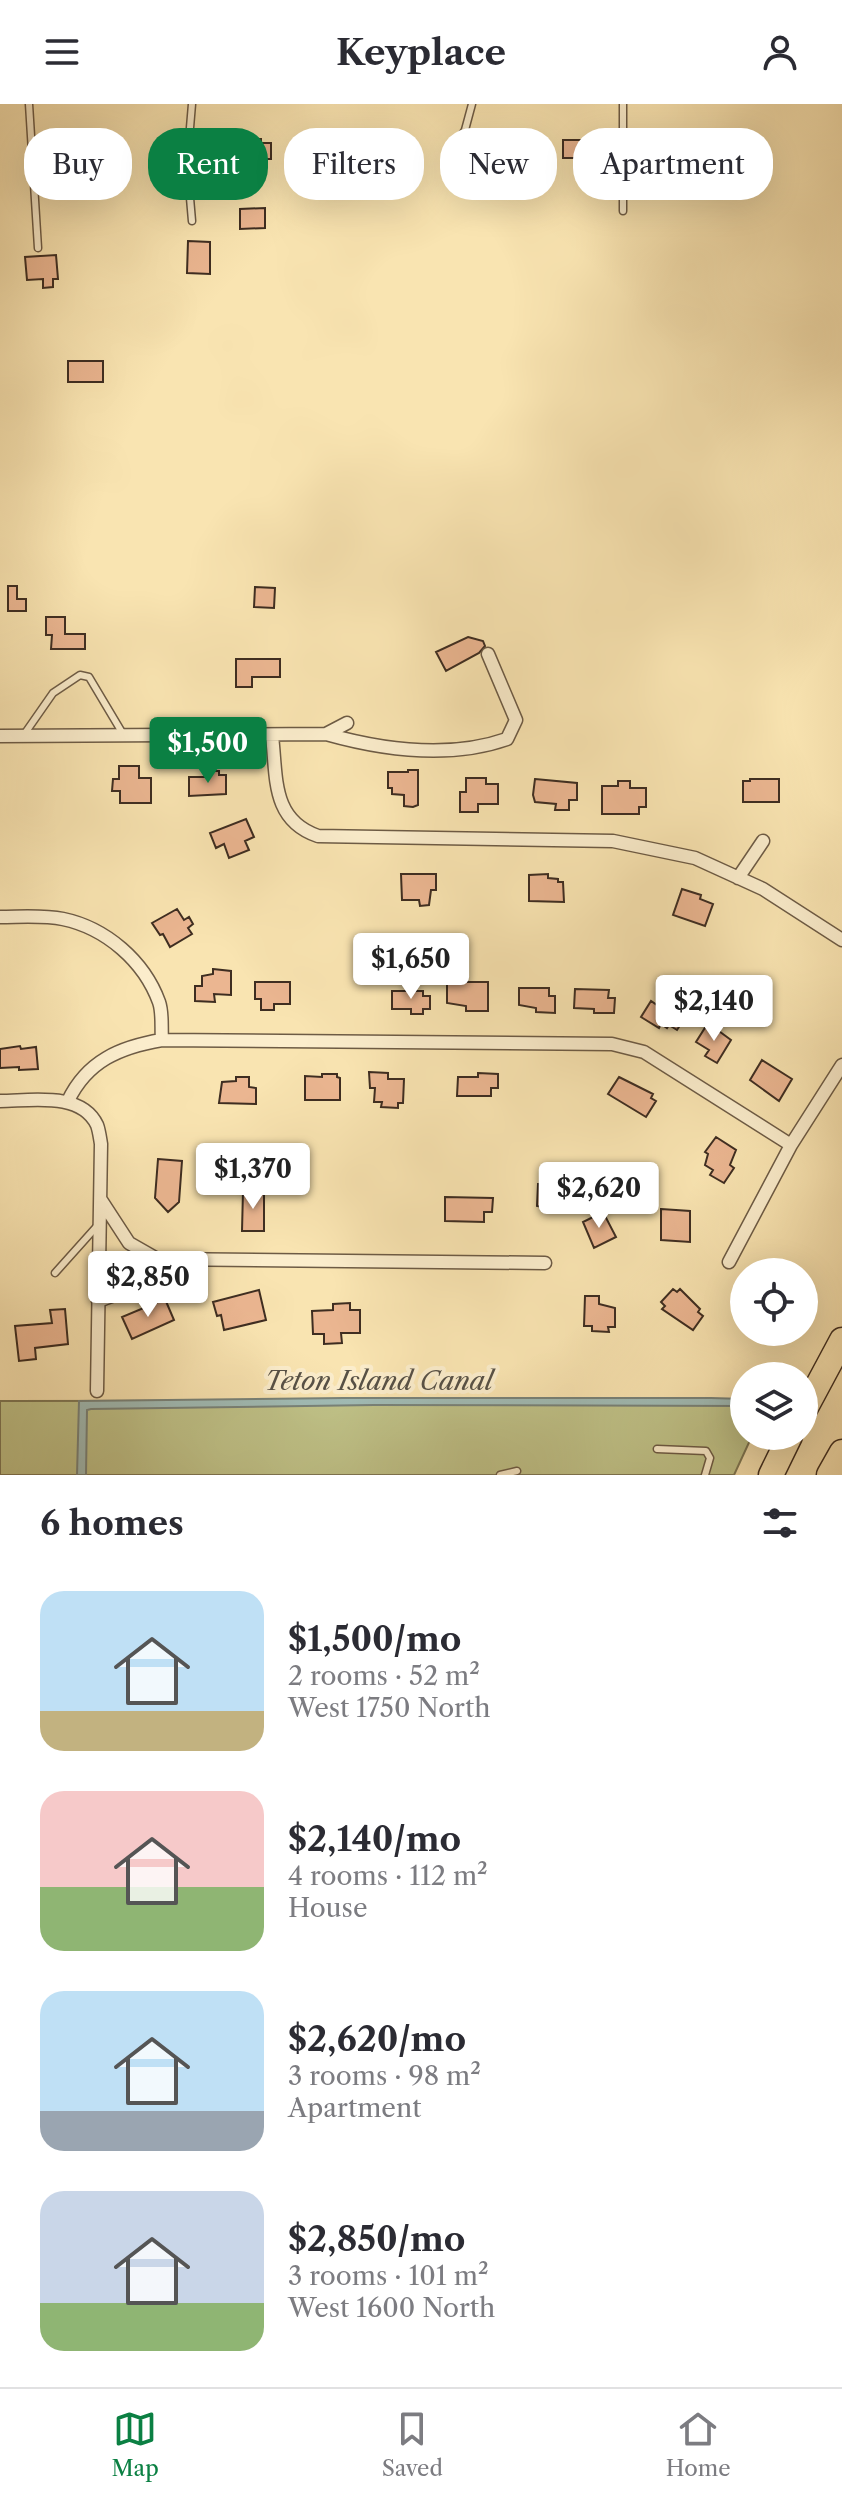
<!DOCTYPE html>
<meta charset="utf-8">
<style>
:root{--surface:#fff;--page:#f2f2f3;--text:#2b2b33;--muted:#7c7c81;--line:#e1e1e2;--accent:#0b8043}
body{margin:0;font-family:"Libre Caslon Text",serif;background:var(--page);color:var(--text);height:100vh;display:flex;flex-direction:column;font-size:30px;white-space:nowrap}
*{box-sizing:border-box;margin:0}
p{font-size:26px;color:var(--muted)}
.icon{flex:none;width:44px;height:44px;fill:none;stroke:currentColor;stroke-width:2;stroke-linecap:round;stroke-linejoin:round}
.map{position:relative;height:1371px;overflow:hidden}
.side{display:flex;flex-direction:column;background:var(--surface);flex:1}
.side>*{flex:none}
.banner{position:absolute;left:24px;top:24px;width:794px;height:72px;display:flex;gap:16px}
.controls{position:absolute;left:730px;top:1154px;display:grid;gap:16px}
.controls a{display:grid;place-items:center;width:88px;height:88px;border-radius:50%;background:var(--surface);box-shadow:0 8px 32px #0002;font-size:40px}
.price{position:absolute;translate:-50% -68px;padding:0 18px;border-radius:8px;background:#fff;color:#222;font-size:26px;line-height:52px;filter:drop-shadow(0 2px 4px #0008)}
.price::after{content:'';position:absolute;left:50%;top:48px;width:24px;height:18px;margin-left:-12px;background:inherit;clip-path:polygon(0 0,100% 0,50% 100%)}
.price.on{background:var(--accent);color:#fff}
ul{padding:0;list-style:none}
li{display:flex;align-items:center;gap:24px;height:200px;padding:0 40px}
li span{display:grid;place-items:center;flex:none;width:224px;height:160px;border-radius:24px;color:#555}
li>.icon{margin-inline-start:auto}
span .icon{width:96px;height:96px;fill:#fffc;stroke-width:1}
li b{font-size:34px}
h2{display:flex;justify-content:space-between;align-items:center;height:96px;padding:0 40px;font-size:34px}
.tag{padding:0 28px;border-radius:32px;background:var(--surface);box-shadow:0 8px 32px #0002;font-size:28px;line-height:72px}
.tag.on{background:var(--accent);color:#fff}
header{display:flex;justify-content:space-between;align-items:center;height:104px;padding:0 40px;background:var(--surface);font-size:36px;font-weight:800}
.dock{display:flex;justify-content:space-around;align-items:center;height:112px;border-top:2px solid var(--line);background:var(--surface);font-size:22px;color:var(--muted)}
.dock a{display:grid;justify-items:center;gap:4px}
.dock .on{color:var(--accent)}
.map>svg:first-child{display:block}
</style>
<header><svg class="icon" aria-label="menu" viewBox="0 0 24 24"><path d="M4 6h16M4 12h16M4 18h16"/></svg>Keyplace<svg class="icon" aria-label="person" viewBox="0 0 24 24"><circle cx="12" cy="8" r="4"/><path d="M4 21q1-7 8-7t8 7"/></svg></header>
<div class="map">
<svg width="842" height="1371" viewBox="0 0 842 1371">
<rect width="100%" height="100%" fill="#f9e4b1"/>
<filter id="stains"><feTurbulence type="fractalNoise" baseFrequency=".0025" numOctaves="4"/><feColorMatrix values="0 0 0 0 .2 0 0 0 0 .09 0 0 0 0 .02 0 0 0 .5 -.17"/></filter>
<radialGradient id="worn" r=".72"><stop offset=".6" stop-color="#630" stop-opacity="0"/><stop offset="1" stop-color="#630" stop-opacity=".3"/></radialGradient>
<path fill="#c0c389" stroke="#7f7855" stroke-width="2" d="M744,1296V1332H752L734,1371H0V1297Z"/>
<path fill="#a1bcb6" stroke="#79837a" stroke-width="2" d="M344,1294H711L744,1295V1302L374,1301L91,1305L87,1306L86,1371H77L79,1297Z"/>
<path fill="#ebb691" stroke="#3e2d21" stroke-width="2" d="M225,35H261V39H271V55H225Z
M563,36H598V54H594V58H575V54H563Z
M497,49V56H503L504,74H464V50Z
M265,104V124L240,125V105Z
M188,137L210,138V170L187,169Z
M56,151L58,175H53V183L43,184V175L27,176L25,153Z
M68,257H103V278H68Z
M8,482H17V495H26V507H8Z
M255,483L275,484L274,504L254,503Z
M46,513H65V530H85V545H51L52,531H46Z
M468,533L483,537L485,542L479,549L446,567L436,548Z
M236,555H280V573H252V583H236Z
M119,662H139V674H151V699H120V687H112L113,675H119Z
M408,666H418V701L413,703L404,702V691L392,690V684H388V668H408Z
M205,667H219V671H226V690L189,692V673H205Z
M466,674H486V680H498V700H478V708H460V688H466Z
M535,675L577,679V696H569V706H555L556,700L535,698L533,691Z
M750,675H779V698H743V677H750Z
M618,677H630V684H646V703H639V710H602V682H618Z
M246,715L254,733L245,737L249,746L229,754L224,740L216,744L210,729Z
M401,770H436V786H431L429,801L420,802L419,796H402Z
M548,770V774L558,775V778H563L564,798L529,797V771Z
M682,785L701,791L700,795L713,800L705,822L673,811Z
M177,805L184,816L189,813L193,820L188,824L192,830L170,843L163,830L160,831L152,819Z
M213,865L231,867V891L214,890L215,898L195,897V882H202V872L213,870Z
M255,878H290V900H274V906H261V895H255Z
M447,878H488V907H466V902L447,899Z
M519,884H549V892H555V909L536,908V904L519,901Z
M575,885L609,886L608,894H615L614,909H594V905L574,904Z
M392,887H423V892H430V905H423V910H411V905H392Z
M661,895L686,912L677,926L669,921L667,924L661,920L659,924L641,913L651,897L657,901Z
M708,919L731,936L717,959L705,952L709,946L696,938Z
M20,942L21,945L36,943L38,965L19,966V963L0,964V945Z
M762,956L792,975L779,997L750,976Z
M369,968L388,969V975H404L403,999H398V1004L381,1003L382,998H374L375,984H370Z
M478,969L498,970V984H491V992H457L458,973H478Z
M322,970H337V973L340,974V996H305V972L322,973Z
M236,973H249V983L256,984V1000L219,999L222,978L236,977Z
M619,973L653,990L651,994L656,997L646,1013L608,990Z
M716,1033L736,1046L730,1061L734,1064L724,1079L710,1071L713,1066L705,1061L708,1050L705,1048Z
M158,1055L182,1057L179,1098L168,1108L155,1094Z
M538,1080L568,1082L566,1108L543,1106V1103L537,1102Z
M243,1087L264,1088V1127H242Z
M445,1093L493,1094L492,1108H484V1118L445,1117Z
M661,1105L690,1107V1138L661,1136Z
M603,1108L616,1133L594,1144L583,1118Z
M673,1185L677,1188L680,1185L700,1205L698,1208L703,1212L693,1226L662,1205L665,1202L661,1198Z
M259,1186L266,1216L224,1226L221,1211L217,1212L213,1198Z
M585,1192H599V1200L615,1204V1223H608L609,1228L592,1227V1222H584Z
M165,1195L174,1216L132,1235L122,1213Z
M350,1199V1206H360V1229H341L342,1239L324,1240V1230H313L312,1207L333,1206V1200Z
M65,1205L68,1240L35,1244L36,1255L19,1257L15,1222L52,1219L50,1206Z"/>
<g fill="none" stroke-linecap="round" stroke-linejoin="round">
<defs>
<path id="service" d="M29,0L38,144
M450,69V47L465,26L472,0
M623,107V0
M192,117L187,59L192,0
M23,632L53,589L80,571L89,573L123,630
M55,1169L98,1121
M657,1345L706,1347L710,1354L705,1371
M500,1371L517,1367"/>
<path id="minor" d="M326,630L347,619
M0,632L326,630C383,646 450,655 507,635L516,616L488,550
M272,632C277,673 271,716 318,732L613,737L695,754L763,785L842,836
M738,774L763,737
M0,813C20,813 43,811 63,815C106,824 144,857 159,898C163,909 161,924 162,936
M0,997C30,997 81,987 97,1021C99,1026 100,1034 101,1040L97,1287
M68,997C87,957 120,943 162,936L612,940L644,948L791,1041
M101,1096L129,1139L157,1155L545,1159
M729,1158L791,1041L842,961
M98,1197C124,1187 148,1183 157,1155"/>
<path id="motorway" d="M804,1307L842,1236
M771,1371L790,1332
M829,1371L842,1348"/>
</defs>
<use href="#service" stroke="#6d5b45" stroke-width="9"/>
<use href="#minor" stroke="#6d5b45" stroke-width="15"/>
<use href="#motorway" stroke="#3e2d21" stroke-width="27"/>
<use href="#service" stroke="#fbedcc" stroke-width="6"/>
<use href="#minor" stroke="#fbedcc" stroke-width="12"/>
<use href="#motorway" stroke="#f9e4b1" stroke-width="24"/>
</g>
<g text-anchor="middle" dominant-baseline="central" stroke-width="8" stroke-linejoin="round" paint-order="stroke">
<g font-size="26" font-style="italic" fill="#575146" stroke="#fbedcc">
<text x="379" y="1277">Teton Island Canal</text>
</g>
</g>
<rect width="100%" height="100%" filter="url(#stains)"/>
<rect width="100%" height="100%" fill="url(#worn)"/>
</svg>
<div class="controls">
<a><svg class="icon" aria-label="locate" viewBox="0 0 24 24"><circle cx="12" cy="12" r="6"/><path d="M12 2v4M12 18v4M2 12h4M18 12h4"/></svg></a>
<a><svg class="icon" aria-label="layers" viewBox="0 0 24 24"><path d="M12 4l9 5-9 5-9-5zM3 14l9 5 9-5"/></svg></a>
</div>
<b class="price on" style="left:208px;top:681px">$1,500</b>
<b class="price" style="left:411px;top:897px">$1,650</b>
<b class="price" style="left:714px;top:939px">$2,140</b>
<b class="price" style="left:253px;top:1107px">$1,370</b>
<b class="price" style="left:599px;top:1126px">$2,620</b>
<b class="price" style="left:148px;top:1215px">$2,850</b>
<div class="banner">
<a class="tag">Buy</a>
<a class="tag on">Rent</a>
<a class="tag">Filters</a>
<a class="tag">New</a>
<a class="tag">Apartment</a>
</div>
</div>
<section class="side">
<h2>6 homes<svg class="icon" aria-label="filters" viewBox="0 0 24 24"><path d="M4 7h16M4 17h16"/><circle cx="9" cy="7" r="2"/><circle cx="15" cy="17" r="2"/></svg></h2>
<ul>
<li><span style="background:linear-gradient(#bfe0f5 75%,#c2b280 0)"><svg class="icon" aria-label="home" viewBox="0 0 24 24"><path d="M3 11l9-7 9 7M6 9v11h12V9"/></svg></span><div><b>$1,500/mo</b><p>2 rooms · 52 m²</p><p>West 1750 North</p></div></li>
<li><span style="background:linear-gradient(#f6c9c9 60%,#8fb573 0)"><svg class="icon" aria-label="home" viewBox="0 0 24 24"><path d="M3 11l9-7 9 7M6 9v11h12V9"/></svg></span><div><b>$2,140/mo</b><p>4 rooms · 112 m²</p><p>House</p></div></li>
<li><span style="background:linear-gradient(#bfe0f5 75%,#9aa5b1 0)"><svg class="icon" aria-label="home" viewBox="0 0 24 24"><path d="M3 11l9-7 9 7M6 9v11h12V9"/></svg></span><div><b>$2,620/mo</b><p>3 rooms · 98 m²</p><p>Apartment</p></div></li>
<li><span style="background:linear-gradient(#c9d6e8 70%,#8fb573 0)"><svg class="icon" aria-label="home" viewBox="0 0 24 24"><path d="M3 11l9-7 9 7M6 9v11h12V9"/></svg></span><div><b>$2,850/mo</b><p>3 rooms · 101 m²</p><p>West 1600 North</p></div></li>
</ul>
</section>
<nav class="dock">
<a class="on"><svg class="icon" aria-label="map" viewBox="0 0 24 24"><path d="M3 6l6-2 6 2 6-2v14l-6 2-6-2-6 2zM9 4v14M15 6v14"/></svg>Map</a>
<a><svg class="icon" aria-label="saved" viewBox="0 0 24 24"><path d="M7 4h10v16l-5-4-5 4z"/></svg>Saved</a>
<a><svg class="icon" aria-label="home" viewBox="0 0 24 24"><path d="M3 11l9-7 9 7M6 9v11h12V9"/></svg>Home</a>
</nav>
